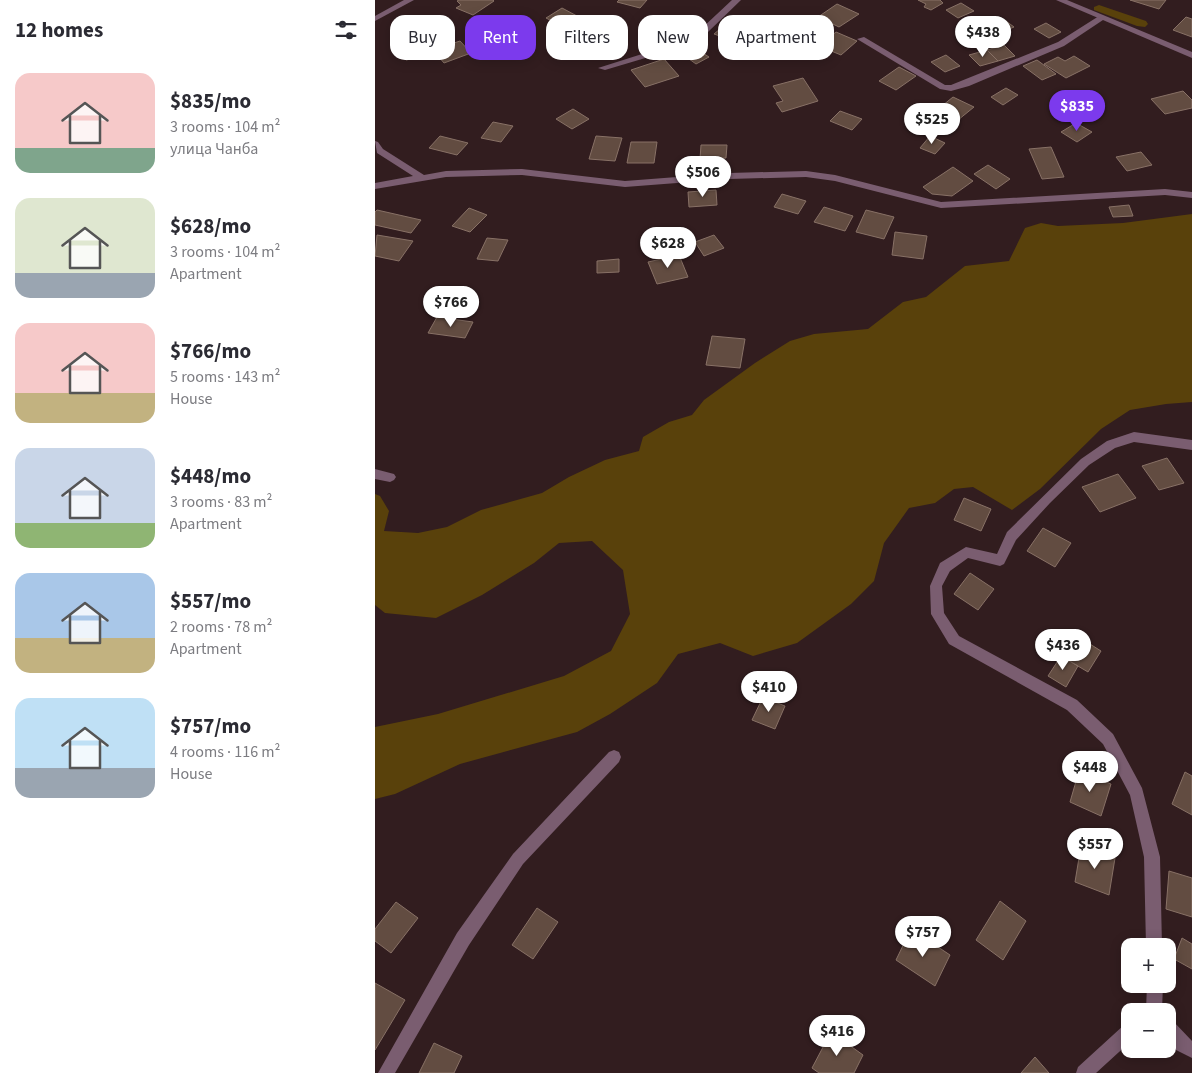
<!DOCTYPE html>
<meta charset="utf-8">
<style>
:root{--surface:#fff;--page:#f7f7f7;--text:#2b2b33;--muted:#7c7c81;--accent:#7c3aed}
body{margin:0;font-family:"Source Sans 3",sans-serif;background:var(--page);color:var(--text);height:100vh;display:flex;flex-direction:column;font-size:19px;white-space:nowrap}
*{box-sizing:border-box;margin:0}
p{font-size:16px;color:var(--muted)}
.icon{flex:none;width:28px;height:28px;fill:none;stroke:currentColor;stroke-width:2;stroke-linecap:round;stroke-linejoin:round}
.map{position:relative;flex:1;overflow:hidden}
.details{display:flex;flex-direction:column;background:var(--surface);width:375px}
.details>*{flex:none}
.banner{position:absolute;left:15px;top:15px;width:475px;height:45px;display:flex;gap:10px}
.fabs{position:absolute;left:746px;top:938px;display:grid;gap:10px}
.fabs a{display:grid;place-items:center;width:55px;height:55px;border-radius:10px;background:var(--surface);box-shadow:0 2px 12px #0003;font-size:25px}
.price{position:absolute;translate:-50% -42px;padding:0 11px;border-radius:18px;background:#fff;color:#222;font-size:16px;line-height:32px;filter:drop-shadow(0 1px 2px #0008)}
.price::after{content:'';position:absolute;left:50%;top:30px;width:15px;height:11px;margin-left:-8px;background:inherit;clip-path:polygon(0 0,100% 0,50% 100%)}
.price.selected{background:var(--accent);color:#fff}
ul{padding:0;list-style:none}
li{display:flex;align-items:center;gap:15px;height:125px;padding:0 15px}
li span{display:grid;place-items:center;flex:none;width:140px;height:100px;border-radius:15px;color:#555}
li>.icon{margin-inline-start:auto}
span .icon{width:60px;height:60px;fill:#fffc;stroke-width:1}
li b{font-size:21px}
h2{display:flex;justify-content:space-between;align-items:center;height:60px;padding:0 15px;font-size:21px}
.chip{padding:0 18px;border-radius:15px;background:var(--surface);box-shadow:0 2px 12px #0003;font-size:18px;line-height:45px}
.chip.selected{background:var(--accent);color:#fff}
main{display:flex;flex:1;min-height:0}
.map>svg:first-child{display:block}
</style>
<main>
<section class="details">
<h2>12 homes<svg class="icon" aria-label="filters" viewBox="0 0 24 24"><path d="M4 7h16M4 17h16"/><circle cx="9" cy="7" r="2"/><circle cx="15" cy="17" r="2"/></svg></h2>
<ul>
<li><span style="background:linear-gradient(#f6c9c9 75%,#7fa58c 0)"><svg class="icon" aria-label="home" viewBox="0 0 24 24"><path d="M3 11l9-7 9 7M6 9v11h12V9"/></svg></span><div><b>$835/mo</b><p>3 rooms · 104 m²</p><p>улица Чанба</p></div></li>
<li><span style="background:linear-gradient(#dfe7d0 75%,#9aa5b1 0)"><svg class="icon" aria-label="home" viewBox="0 0 24 24"><path d="M3 11l9-7 9 7M6 9v11h12V9"/></svg></span><div><b>$628/mo</b><p>3 rooms · 104 m²</p><p>Apartment</p></div></li>
<li><span style="background:linear-gradient(#f6c9c9 70%,#c2b280 0)"><svg class="icon" aria-label="home" viewBox="0 0 24 24"><path d="M3 11l9-7 9 7M6 9v11h12V9"/></svg></span><div><b>$766/mo</b><p>5 rooms · 143 m²</p><p>House</p></div></li>
<li><span style="background:linear-gradient(#c9d6e8 75%,#8fb573 0)"><svg class="icon" aria-label="home" viewBox="0 0 24 24"><path d="M3 11l9-7 9 7M6 9v11h12V9"/></svg></span><div><b>$448/mo</b><p>3 rooms · 83 m²</p><p>Apartment</p></div></li>
<li><span style="background:linear-gradient(#a9c7e8 65%,#c2b280 0)"><svg class="icon" aria-label="home" viewBox="0 0 24 24"><path d="M3 11l9-7 9 7M6 9v11h12V9"/></svg></span><div><b>$557/mo</b><p>2 rooms · 78 m²</p><p>Apartment</p></div></li>
<li><span style="background:linear-gradient(#bfe0f5 70%,#9aa5b1 0)"><svg class="icon" aria-label="home" viewBox="0 0 24 24"><path d="M3 11l9-7 9 7M6 9v11h12V9"/></svg></span><div><b>$757/mo</b><p>4 rooms · 116 m²</p><p>House</p></div></li>
</ul>
</section>
<div class="map">
<svg width="817" height="1073" viewBox="0 0 817 1073">
<rect width="100%" height="100%" fill="#321d1f"/>
<path fill="#59410b" d="M724,5L771,21L773,24L770,27L762,26L719,10V7Z
M817,214V402L791,404L755,410L726,429L665,489L637,510L598,487L579,489L560,503L534,508L509,543L499,581L476,604L422,643L378,656L345,643L303,654L282,683L235,714L202,732L85,764L20,794L0,799V727L63,714L189,676L236,651L255,614L248,570L217,541L184,543L159,563L107,595L61,618L10,613L0,605V494L5,496L14,511L9,531L43,533L72,527L106,510L167,493L194,477L230,460L264,451L268,437L294,422L317,415L329,400L380,363L415,341L439,334L493,329L528,302L551,297L590,266L634,261L650,228L666,223L683,226L748,223Z"/>
<path fill="#624c41" stroke="#887166" d="M84,0H118L119,1L98,15L81,8L86,5L82,1Z
M244,0H272L265,8L242,2Z
M543,0H565L568,3L556,10L549,7L551,4Z
M755,0H791L784,9Z
M586,3L599,11L583,18L571,10Z
M462,4L484,14L464,27L443,17Z
M187,8L202,16L186,26L171,18Z
M811,17L817,19V37L798,30Z
M631,21L639,27L625,33L617,26Z
M352,23L369,29L356,40L339,34Z
M671,23L686,32L674,38L659,29Z
M225,24L241,27L232,37L216,33Z
M417,26L435,39L418,47L400,34Z
M382,29L393,37L374,46L363,38Z
M461,32L482,41L466,55L444,46Z
M219,40L239,44L231,56L211,52Z
M85,41L96,53L69,63L58,50Z
M46,44L50,56L31,60L28,48Z
M629,45L640,56L623,61L612,50Z
M323,50L334,57L321,64L310,56Z
M612,50L623,61L605,66L594,55Z
M571,55L585,66L570,72L556,62Z
M699,56L715,66L691,78L669,64L683,57L690,61Z
M289,59L304,76L270,87L256,70Z
M662,60L681,74L667,80L648,66Z
M524,67L541,76L521,90L504,81Z
M428,78L443,101L407,112L401,103L408,101L398,86Z
M631,88L643,95L628,105L616,97Z
M808,91L817,100V108L790,114L776,99Z
M578,97L599,107L583,120L562,110Z
M198,109L214,119L197,129L181,119Z
M465,111L487,119L477,130L455,121Z
M118,122L138,126L126,142L106,138Z
M701,123L717,132L702,142L686,132Z
M65,136L93,143L82,155L54,148Z
M221,136L247,138L240,161L214,159Z
M555,136L570,143L560,154L545,148Z
M256,142H282L279,163H252Z
M326,145H352L351,158L325,159Z
M676,147L689,177L667,179L654,149Z
M766,152L777,165L752,171L741,157Z
M613,165L635,179L621,189L599,174Z
M578,167L598,181L577,196L557,194L548,187Z
M341,190L342,205L314,207L313,192Z
M407,194L431,201L423,214L399,207Z
M754,205L758,216L738,217L734,207Z
M449,207L478,216L470,231L439,222Z
M94,208L112,215L95,232L77,226Z
M2,210L46,220L36,233L0,225V212Z
M491,210L519,217L509,239L481,232Z
M520,232L552,236L548,259L517,255Z
M2,235L38,241L24,261L0,256Z
M339,235L349,248L329,256L320,242Z
M112,238L133,240L123,261L102,259Z
M304,255L313,277L282,284L273,262Z
M244,259V272L222,273V261Z
M62,317L98,322L90,338L53,333Z
M337,336L370,339L365,368L331,365Z
M792,458L809,483L784,490L767,466Z
M743,474L761,498L725,512L707,487Z
M589,498L616,509L606,531L579,520Z
M668,528L696,543L680,567L652,551Z
M595,573L619,589L603,610L579,594Z
M699,634L726,651L713,672L686,656Z
M686,656L703,666L691,687L673,676Z
M388,697L410,706L400,729L377,720Z
M704,771L736,784L726,816L695,802Z
M810,772L817,776V815L797,804Z
M706,846L740,858L734,895L700,882Z
M794,871L817,878V917L791,909Z
M625,901L651,921L628,960L601,940Z
M21,902L43,918L16,953L0,941V929Z
M162,908L183,922L158,959L137,945Z
M536,929L575,955L560,986L521,960Z
M807,938L817,944V969L799,959Z
M0,983L30,1000L0,1050Z
M456,1032L488,1055L479,1073H444L437,1068Z
M59,1043L87,1056L79,1073H44Z
M660,1057L674,1073H646Z"/>
<g fill="none" stroke-linecap="round" stroke-linejoin="round">
<path fill="#7a5d70" fill-rule="evenodd" d="M29,0H39L0,21V16Z
M357,0H366L332,33L314,45L230,70L223,68L308,41L326,29Z
M724,16L731,18L689,46L594,86L576,91L565,89L482,39L489,37L570,85H576L683,42Z
M0,141L3,142L8,149L49,175L71,171L147,169L250,181L354,173L431,171L460,175L566,202L790,189L817,192V198L790,195L566,208L460,181L431,177L354,179L250,187L147,175L71,177L0,189V183L38,176L2,153Z
M759,432L817,440V450L759,442L740,448L714,465L675,503L641,540L629,564L625,566L593,558L575,571L567,586L569,613L584,636L702,700L738,734L767,788L785,857L787,946H771L769,857L755,795L728,744L692,710L574,644L556,614L555,586L565,563L591,547L622,554L632,532L706,459L732,441Z
M0,469L19,474L21,477L19,480L15,482L0,479Z
M239,750L244,752L246,757L244,762L148,864L94,945L20,1073H3L82,933L138,854L234,752Z
M772,984H788L787,1011H771Z
M792,1019L798,1021L817,1041V1058L801,1050L792,1040Z
M755,1023V1042L721,1073H701L703,1067L749,1025Z"/>
<path fill="#7a5d70" fill-rule="evenodd" d="M681,0H692L817,52V58Z"/>
</g>
</svg>
<div class="fabs">
<a>+</a>
<a>−</a>
</div>
<b class="price" style="left:608px;top:58px">$438</b>
<b class="price selected" style="left:702px;top:132px">$835</b>
<b class="price" style="left:557px;top:145px">$525</b>
<b class="price" style="left:328px;top:198px">$506</b>
<b class="price" style="left:293px;top:269px">$628</b>
<b class="price" style="left:76px;top:328px">$766</b>
<b class="price" style="left:688px;top:671px">$436</b>
<b class="price" style="left:394px;top:713px">$410</b>
<b class="price" style="left:715px;top:793px">$448</b>
<b class="price" style="left:720px;top:870px">$557</b>
<b class="price" style="left:548px;top:958px">$757</b>
<b class="price" style="left:462px;top:1057px">$416</b>
<div class="banner">
<a class="chip">Buy</a>
<a class="chip selected">Rent</a>
<a class="chip">Filters</a>
<a class="chip">New</a>
<a class="chip">Apartment</a>
</div>
</div>
</main>
